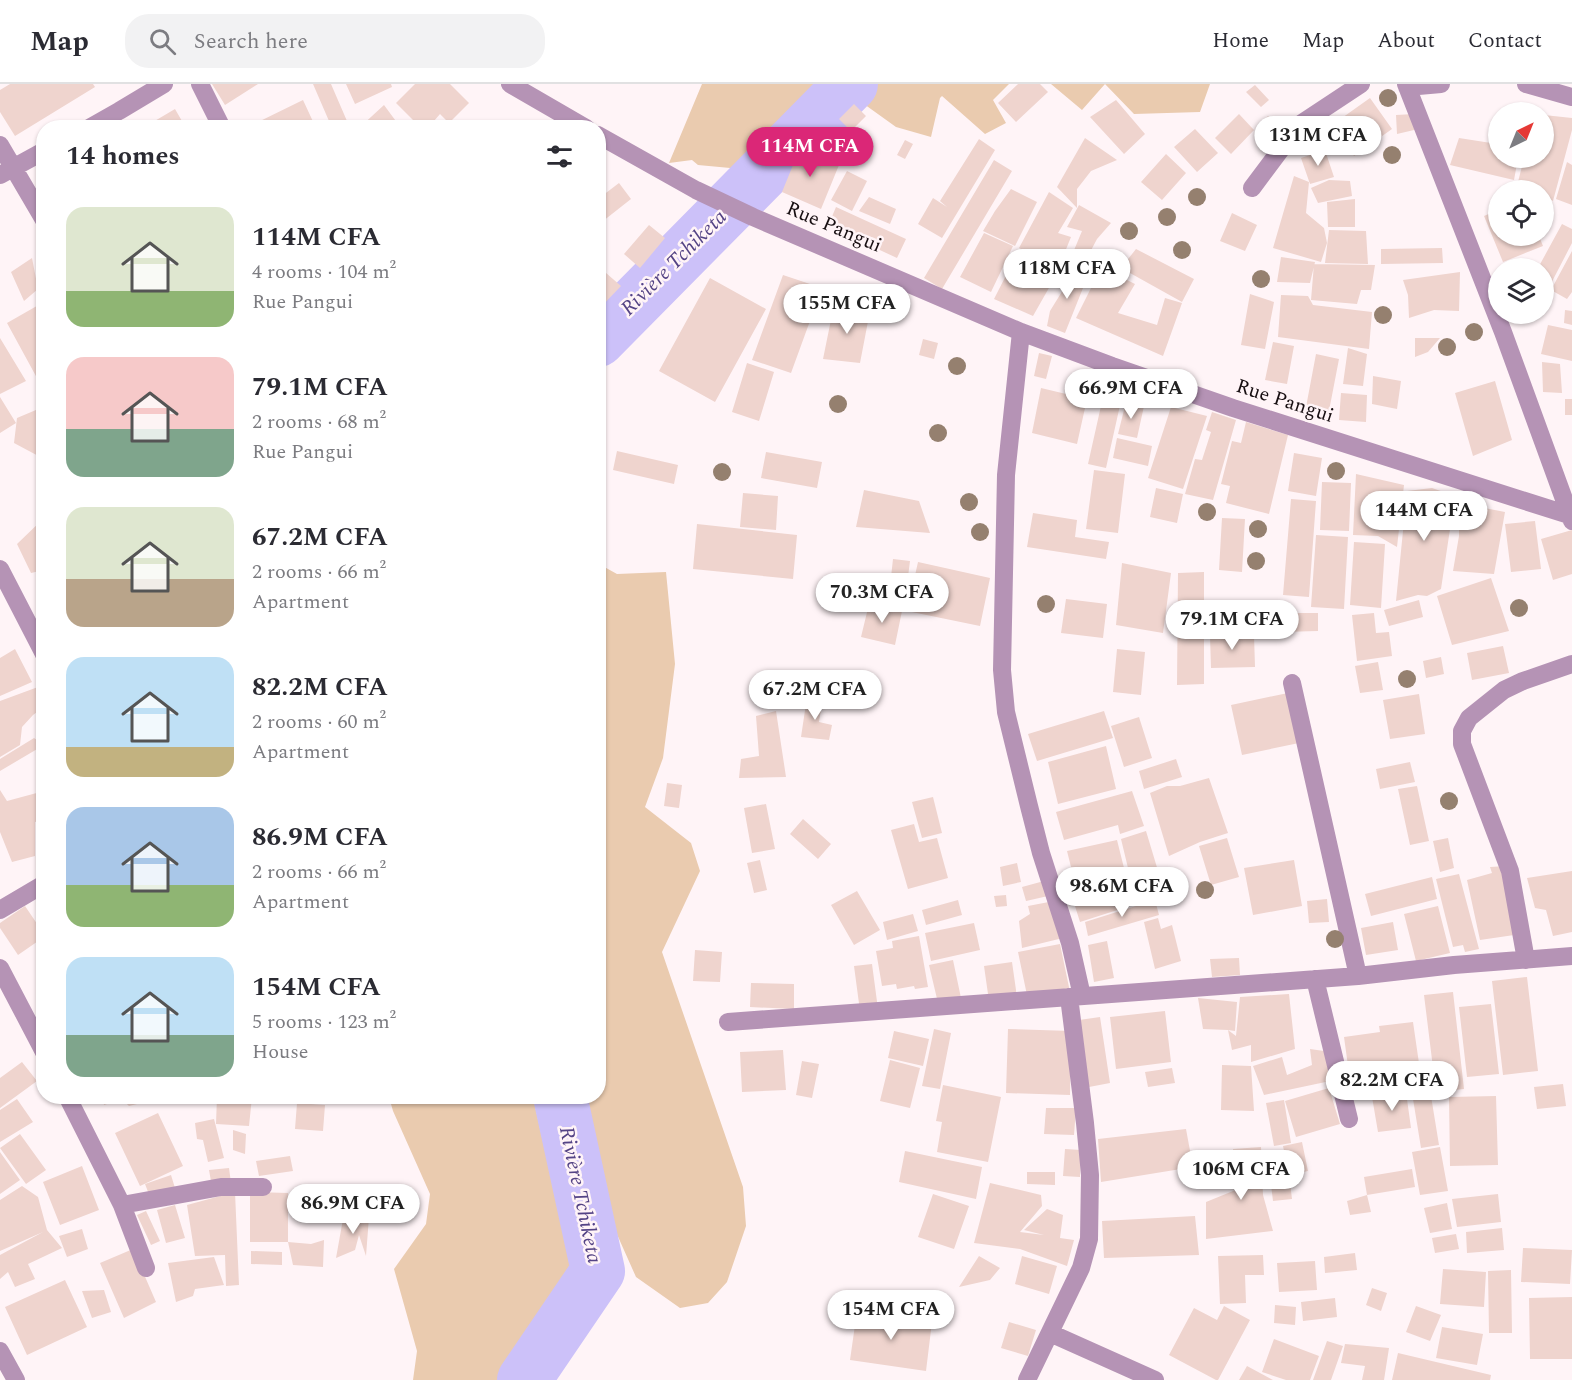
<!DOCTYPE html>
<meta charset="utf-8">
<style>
:root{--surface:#fff;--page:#f2f2f3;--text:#2b2b33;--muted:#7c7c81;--line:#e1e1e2;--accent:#db2777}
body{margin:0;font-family:Spectral,serif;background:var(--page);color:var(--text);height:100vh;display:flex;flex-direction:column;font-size:22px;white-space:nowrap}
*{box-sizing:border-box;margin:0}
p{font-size:20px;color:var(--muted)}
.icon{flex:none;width:33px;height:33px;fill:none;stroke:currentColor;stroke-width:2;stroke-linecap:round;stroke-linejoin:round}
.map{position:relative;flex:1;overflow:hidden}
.details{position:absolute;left:36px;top:36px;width:570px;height:984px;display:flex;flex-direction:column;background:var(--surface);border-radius:24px;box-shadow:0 2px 4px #0004}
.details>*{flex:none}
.needle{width:39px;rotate:43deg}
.tools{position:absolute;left:1488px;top:18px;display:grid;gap:12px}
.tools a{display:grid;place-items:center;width:66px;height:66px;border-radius:50%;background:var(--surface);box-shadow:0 2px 4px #0004;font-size:30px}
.price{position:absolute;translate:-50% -51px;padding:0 14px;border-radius:21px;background:#fff;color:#222;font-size:20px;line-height:39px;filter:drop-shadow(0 2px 3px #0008)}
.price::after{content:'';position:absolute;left:50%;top:36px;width:18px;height:14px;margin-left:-9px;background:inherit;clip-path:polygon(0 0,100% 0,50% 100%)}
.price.active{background:var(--accent);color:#fff}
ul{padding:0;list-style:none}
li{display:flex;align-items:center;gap:18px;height:150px;padding:0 30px}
li span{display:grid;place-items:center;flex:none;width:168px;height:120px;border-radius:18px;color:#555}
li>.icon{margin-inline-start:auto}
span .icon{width:72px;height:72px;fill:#fffc;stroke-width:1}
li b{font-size:26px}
h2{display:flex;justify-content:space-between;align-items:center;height:72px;padding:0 30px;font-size:26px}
header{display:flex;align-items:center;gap:36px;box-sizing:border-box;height:84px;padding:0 30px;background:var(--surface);border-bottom:2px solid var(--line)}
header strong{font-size:28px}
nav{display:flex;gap:33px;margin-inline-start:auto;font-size:21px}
.search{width:420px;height:54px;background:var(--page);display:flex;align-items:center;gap:15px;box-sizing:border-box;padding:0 21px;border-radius:24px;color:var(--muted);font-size:22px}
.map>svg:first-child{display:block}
</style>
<header>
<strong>Map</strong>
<div class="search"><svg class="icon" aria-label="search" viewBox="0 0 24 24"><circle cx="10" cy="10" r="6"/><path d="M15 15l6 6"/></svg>Search here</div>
<nav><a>Home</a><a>Map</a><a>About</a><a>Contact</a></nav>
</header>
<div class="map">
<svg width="1572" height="1296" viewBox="0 0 1572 1296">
<rect width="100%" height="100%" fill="#fff4f7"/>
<path fill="#eacbaf" d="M702,0H1009L993,16L1006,39L985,50L942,12L940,14L931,53L896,43L850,10L828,22L741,85L698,81L692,76L669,79Z
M1051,0H1210L1200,28L1134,30L1105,0L1082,26Z
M599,480L617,490L666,488L675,580L663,674L645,723L691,759L700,787L662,868L743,1103L746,1142L727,1198L708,1219L680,1224L636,1193L603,1119L578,1013L598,1012Z
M389,1013H533L573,1191L514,1296H413L417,1267L394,1185L426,1140L430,1110L393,1027Z"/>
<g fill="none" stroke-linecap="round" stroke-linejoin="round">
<path stroke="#ccc1f9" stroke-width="54" d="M598,256L851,0
M524,1296L598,1187L560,1012"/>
</g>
<path fill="#efd4ce" d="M10,0H93L95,3L15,52L0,28V6Z
M212,0H258L225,21Z
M313,0H331L350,44H332Z
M346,0H391L392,3L355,20Z
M415,0H450L469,19L449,39L440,30L428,44H421L396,19Z
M1018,0H1040L1048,8L1016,38L998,19Z
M1255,1L1269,16L1261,23L1246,8Z
M1370,14L1392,45L1354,72L1332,41Z
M303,16L316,44H253L252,41Z
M1116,16L1145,50L1124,70L1090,33Z
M854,20L866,32L851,47L839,35Z
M384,21L401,44H359Z
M175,25L186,44H144L153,38Z
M1239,30L1254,46L1231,70L1215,54Z
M1414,30V46L1397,50L1396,31Z
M1544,31L1572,34V46L1553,117L1544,113V106H1527L1517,102L1524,74H1544Z
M1268,32L1284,46L1275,56L1260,41Z
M1496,33L1498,34V74H1518L1514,96L1450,81L1459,54L1491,59Z
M1195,45L1218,69L1197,88L1174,63Z
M1085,54L1117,76L1091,87L1077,105V124L1057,103Z
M979,55L995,66L942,154L918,140L933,114L947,123L940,117Z
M905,56L913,60L905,75L897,71Z
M800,64L839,81L821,125L782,108Z
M1325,66L1334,93L1310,100L1301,74Z
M1166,70L1186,89L1162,116L1141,98Z
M994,76L1012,87L942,205L924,194Z
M1567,78L1572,81V121L1556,115Z
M847,87L867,97L852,127L831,116Z
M1294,92L1309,98L1306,129L1324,144L1327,159L1321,178L1273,164Z
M1329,96L1350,97L1352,112L1318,119L1311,104Z
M619,99L631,115L598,141V115Z
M1011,105L1037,118L1015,162L983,147L995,127Z
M1049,108L1073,124L1058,149L1071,153L1058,185L1019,164Z
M869,113L896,125L890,140L859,127Z
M1355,115V143H1328L1327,118Z
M1079,121L1111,139L1097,155L1087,174L1072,171L1082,147L1067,143Z
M836,123L906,155L897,174L828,142Z
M1498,126V152H1539L1543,162L1503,178L1484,132Z
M1232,129L1257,141L1245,167L1220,157Z
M1562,140L1572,145V159L1544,213V184H1538Z
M649,141L665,154L640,184L624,170Z
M1329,146L1366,147L1368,180L1325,179Z
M984,149L1013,162L991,208L960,193Z
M1442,164L1443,179L1381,180V165Z
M1136,165L1194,195L1182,218L1121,184Z
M1572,167V208L1567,215L1551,206Z
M1018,168L1058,188L1033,232L994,215Z
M1281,173L1315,178L1310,199L1277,198Z
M32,174L38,205L24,217L11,188Z
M1073,180L1087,194L1065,249L1047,242L1050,227L1066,201L1062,191Z
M1314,180L1375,181L1371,206H1361L1357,220L1311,216Z
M598,182L621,202L598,226Z
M1111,188L1135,200L1118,229L1157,241L1165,214L1182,219L1163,272L1076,234L1098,190Z
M1460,188L1459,227L1434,226L1409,234L1408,211L1403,196Z
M783,191L822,204L791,289L752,276Z
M710,194L766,225L715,318L659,287Z
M1250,210L1274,218L1265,265L1241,261Z
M1281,211L1308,212L1313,221L1372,228L1369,265L1278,253Z
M42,219L44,221V238L39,240L44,248L43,310L37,294L7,239Z
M834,221L870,227L860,279L823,275Z
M1565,226L1572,227V241L1564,239Z
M1548,241L1572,246V277L1541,270Z
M0,254L26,297L0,310Z
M1415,254H1440L1428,268L1415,273Z
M923,255L938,259L934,275L919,271Z
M1273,258L1294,262L1287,300L1265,296Z
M1348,264L1367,270L1363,302L1343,300Z
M1039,269L1052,272L1046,295L1034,292Z
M1316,270L1339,275L1329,327L1306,323Z
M1542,278L1560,280L1562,309L1543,308Z
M747,279L774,288L759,337L732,328Z
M1373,292L1401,297L1397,325L1372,320Z
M1107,295L1125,299L1106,384L1088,380Z
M1495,297L1512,356L1473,372L1455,309Z
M1041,304L1087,315L1077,360L1032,349Z
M1341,309L1367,311L1366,338L1339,336Z
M0,313L16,339L0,349Z
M1565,315H1572V331H1565Z
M1126,318L1144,322L1137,354L1118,350Z
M43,323L44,325V375L14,359L17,334Z
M1171,323L1207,332L1183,405L1148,394Z
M1212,328L1236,336L1213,416L1185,410L1195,375L1202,376L1211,348L1206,346Z
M1246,338L1288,351L1269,430L1226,419L1230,402L1221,400L1232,357L1241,359Z
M1117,354L1152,362L1148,382L1113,374Z
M617,367L678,381L674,400L613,386Z
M766,368L822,378L817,404L761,394Z
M1294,369L1322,374L1316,412L1288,407Z
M1094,386L1125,390L1118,449L1086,445Z
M1356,390L1404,401L1397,463L1378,452L1353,451Z
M1322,398L1351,399L1349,447L1320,446Z
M1156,404L1183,410L1177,439L1150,433Z
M1432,404L1455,412L1441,505L1427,512L1418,511L1396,517L1407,407Z
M864,406L919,417L930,449L856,443Z
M743,409L778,412L776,446L740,443Z
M1291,415L1316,417L1309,513L1283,511Z
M1459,419L1505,428L1494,490L1453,487L1459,452Z
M1033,429L1077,436L1075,453L1109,458L1106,475L1027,463Z
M44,434V486L31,489L17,460Z
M1222,434L1245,435L1242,488L1219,486Z
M1535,437L1541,485L1511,488L1505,440Z
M697,440L797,451L793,495L693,485Z
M1572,446V490L1553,496L1541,455Z
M1316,451L1348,453L1344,525L1311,523Z
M1354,458L1385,460L1381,524L1350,521Z
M893,475L910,477L904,524L880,521L884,493H891Z
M918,478L990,494L980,542L907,527Z
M1122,479L1171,489L1163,549L1116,541Z
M1204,488V600L1177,601L1178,489Z
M1491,494L1509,547L1452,561L1437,512Z
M1066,515L1107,520L1103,554L1061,549Z
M1419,516L1423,533L1389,542L1384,526Z
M869,520L902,527L895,561L861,553Z
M1281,529H1318V547L1281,548Z
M1374,529L1376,549L1389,548L1392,572L1357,577L1352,531Z
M1254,551L1255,583L1211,584L1210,552Z
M1503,562L1509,589L1472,596L1467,569Z
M15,565L32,598L0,612V574Z
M1117,565L1145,568L1141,611L1113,608Z
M1441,573L1444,590L1426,594L1423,577Z
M1378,578L1383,606L1360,609L1355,582Z
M38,603L44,616V623L33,631L22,643L20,661L0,673V617Z
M1288,609L1299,659L1242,671L1231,621Z
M1419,610L1425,650L1390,655L1383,616Z
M807,613H823L819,638L832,641L829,656L801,653Z
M776,627L786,693L739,694L741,675L759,672L756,632Z
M1104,627L1113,654L1037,677L1028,650Z
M1139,633L1152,674L1124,683L1111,642Z
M34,654L44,661L0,687V675Z
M1106,662L1116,705L1058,720L1048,678Z
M1176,675L1182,693L1144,705L1139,687Z
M1410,678L1415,698L1380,705L1376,685Z
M1209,694L1228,749L1200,758L1169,772L1150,709L1167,702H1180Z
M667,699L682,701L679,724L664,722Z
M1417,702L1429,757L1410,761L1398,705Z
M0,706L7,717L44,707V736L35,738V772L12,778L0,748Z
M1132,707L1144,742L1120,750L1118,741L1064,756L1056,728Z
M933,713L942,749L922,754L912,718Z
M766,720L775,765L752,769L744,724Z
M803,735L831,760L818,775L790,750Z
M914,740L919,758L937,754L948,794L908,805L891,746Z
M1146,747L1165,810L1134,819L1124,786L1128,784L1121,755Z
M1227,754L1239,793L1211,801L1199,762Z
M1448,754L1454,784L1440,788L1433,757Z
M1117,756L1124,784L1110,788L1111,794L1076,803L1067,767Z
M760,776L767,806L754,809L747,779Z
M1294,776L1302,822L1253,831L1244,784Z
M1017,779L1021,798L1003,802L1000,783Z
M1507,782L1521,850L1480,856L1467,796L1492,789L1490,783Z
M1572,787V848L1553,852L1546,826L1535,824L1527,794Z
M1459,790L1479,865L1465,868L1463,861L1453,863L1436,795Z
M1432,793L1437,815L1371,832L1365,810Z
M1044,797L1048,812L1026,817L1022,803Z
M1126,802L1133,821L1080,838L1074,819Z
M857,807L880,846L854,861L831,821Z
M1006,811L1007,822L996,823L994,812Z
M1327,815L1329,838L1309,839L1307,817Z
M958,816L962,831L926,841L922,826Z
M1155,816L1159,831L1088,852L1085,838Z
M1054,817L1067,853L1022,864L1019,837L1030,830L1028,822Z
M25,822L44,850V853L18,871L0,844V839Z
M1438,822L1450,869L1416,877L1404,830Z
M913,830L918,847L887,856L883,838Z
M1158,834L1161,845L1172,841L1181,877L1155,885L1144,838Z
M1393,838L1398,866L1366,871L1361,844Z
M974,839L980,866L931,877L925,849Z
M919,852L928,903L915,905L914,902L897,905L896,900L882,902L876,867L893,864L892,857Z
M1107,857L1114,894L1094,898L1088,861Z
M1060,860L1070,908L1028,916L1018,868Z
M695,866L722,868L720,898L693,897Z
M1239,874L1240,891L1212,893L1210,875Z
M953,876L961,914L938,919L929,881Z
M1012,878L1017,913L989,917L984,882Z
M872,880L878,925L860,927L854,882Z
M1527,893L1538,987L1503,991L1492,897Z
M751,899L794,900V925L750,923Z
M1453,908L1464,1005L1436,1008L1424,911Z
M1289,910L1295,965L1251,978V961L1232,966L1228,946L1203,945L1198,914L1237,918L1235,947L1228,946L1236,952L1240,913Z
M1491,920L1499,990L1467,993L1459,923Z
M1165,927L1171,978L1116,985L1110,933Z
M1100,933L1110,999L1089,1003L1079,936Z
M1413,938L1422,1000L1352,1011L1344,953L1380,948L1379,942Z
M934,945L951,949L940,1005L922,1002Z
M1008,945L1071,947L1070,1011L1006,1009Z
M894,947L929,955L923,982L888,974Z
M1310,965L1324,967L1335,996L1264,1011L1253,982L1282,973L1287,991L1312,981Z
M783,966L786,1006L742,1008L740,968Z
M890,976L920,984L910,1024L880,1017Z
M802,977L819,980L812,1014L796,1011Z
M22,978L37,997L0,1024V994Z
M1222,981L1251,982L1254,1027L1221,1026Z
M1172,984L1175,999L1148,1003L1145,988Z
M1563,1000L1566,1022L1537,1025L1534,1003Z
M943,1001L1001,1013L988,1078L937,1068L942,1038L936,1037Z
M1329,1004L1340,1040L1296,1053L1285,1017Z
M1406,1008L1411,1044L1378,1048L1372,1013Z
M102,1012H143L145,1018L129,1022L122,1015L104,1021Z
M217,1012L252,1013L249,1042L216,1040Z
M1431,1012L1439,1061L1421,1064L1413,1015Z
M1496,1012L1498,1081L1450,1082L1449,1013Z
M17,1015L33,1038L0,1058V1026Z
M1284,1016L1291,1059L1274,1062L1266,1019Z
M297,1019L325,1021L323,1047L295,1045Z
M1046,1024H1076L1074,1051L1044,1050Z
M158,1029L183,1082L140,1102L115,1049Z
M214,1035L224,1074L208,1078L203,1056L197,1055L195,1039Z
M1186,1045L1193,1083L1101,1098L1098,1055Z
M233,1046L246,1050L245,1070L233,1066Z
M20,1050L46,1086L26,1100L0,1064Z
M1302,1058L1308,1087L1289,1091L1283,1062Z
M1261,1063L1263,1111L1273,1147L1206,1155V1118L1238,1105L1233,1065Z
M1440,1063L1448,1107L1420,1111L1412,1068Z
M1065,1065L1081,1066L1080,1093L1063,1092Z
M905,1067L982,1083L976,1115L899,1098Z
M0,1068L20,1096L0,1110Z
M290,1072L293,1087L259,1092L256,1077Z
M82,1082L99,1126L60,1141L43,1098Z
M229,1084L231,1099L212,1103L209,1086Z
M1412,1085L1415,1103L1367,1111L1364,1093Z
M1027,1088H1055V1101L1027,1100Z
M171,1091L175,1104L150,1113L145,1100Z
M1289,1091L1292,1115L1273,1117L1270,1093Z
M990,1099L1041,1111L1042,1122L1020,1148L1044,1151L1024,1146L1047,1125L1063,1131L1060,1154L1074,1156L1067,1182L1020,1165L974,1159Z
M22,1102L38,1113L47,1146L62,1164L28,1180L35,1195L15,1203L8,1188L0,1195V1171L43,1148L0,1167V1116Z
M235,1108L239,1201L226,1202L225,1171L195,1172L187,1121Z
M250,1108L288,1109V1158L311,1160L324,1156L323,1183L293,1181L288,1158H250Z
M933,1110L969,1122L954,1165L918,1153Z
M1498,1110L1501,1138L1457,1143L1452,1115Z
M1367,1111L1371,1128L1350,1131L1347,1117Z
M1447,1119L1452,1145L1430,1149L1424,1124Z
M175,1121L185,1154L166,1159L157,1126Z
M146,1127L160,1157L151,1161L137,1131Z
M1195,1132L1199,1171L1104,1174L1102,1137Z
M369,1133L366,1172L359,1151L355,1166L336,1174L343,1135Z
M1502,1144L1504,1166L1467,1169L1466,1148Z
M82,1145L88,1165L67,1173L59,1152Z
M1456,1150L1459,1165L1435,1169L1432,1154Z
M1523,1164L1572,1166L1570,1200L1521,1198Z
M133,1165L156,1218L124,1234L100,1179Z
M251,1167L282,1168V1181L251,1180Z
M1355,1169L1357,1186L1325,1189L1324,1173Z
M1263,1171L1264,1191H1245L1246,1219L1220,1220L1218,1172Z
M979,1172L1000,1184L990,1196L959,1203Z
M1022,1172L1057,1182L1049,1210L1015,1200Z
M214,1173L224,1201L195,1205L193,1212L176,1218L168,1179Z
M1315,1177L1317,1206L1279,1208L1277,1179Z
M1443,1185L1486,1188L1484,1223L1440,1220Z
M1511,1186L1512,1249H1489L1488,1187Z
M65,1196L87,1243L27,1271L5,1223Z
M1372,1204L1387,1209L1381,1227L1366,1221Z
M104,1206L111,1228L92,1234L82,1207Z
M1572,1213V1275H1530L1529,1214Z
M1335,1214L1337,1233L1303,1237L1301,1218Z
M1275,1221L1296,1223L1295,1241L1274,1239Z
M1224,1222L1250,1236L1218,1296H1216L1169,1271L1194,1224L1217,1236Z
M1416,1222L1441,1231L1430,1257L1406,1248Z
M857,1227L932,1238L926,1287L850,1276Z
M1009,1238L1036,1246L1028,1272L1001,1264Z
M1442,1243L1483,1250L1477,1281L1436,1274Z
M1274,1255L1319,1272L1310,1296H1286L1262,1288Z
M1327,1257L1343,1262L1331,1296H1313Z
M1345,1260L1389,1264L1384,1296H1362L1365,1282L1341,1279Z
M1398,1269L1491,1291L1490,1296H1392Z
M1247,1282L1273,1296H1239Z"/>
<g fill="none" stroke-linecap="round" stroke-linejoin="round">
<path stroke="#b593b5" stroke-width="18" d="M200,0L222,44
M510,0L586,44
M1406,0L1503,248L1572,437
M1526,0L1572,13
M1407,3L1441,0
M89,44L119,27L164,0
M598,51L696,106L753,133L1021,248L1112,282L1233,324L1572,432
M0,61L44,136
M0,91L44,67
M1252,104L1299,41L1361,0
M1021,248L1006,391L1002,586L1006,628L1029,722L1041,769L1070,859L1082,912
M0,485L44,570
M1292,599L1358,892
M0,826L44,800
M1526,876L1510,787L1462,660V647L1469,634L1504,606L1523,597L1572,580
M0,884L44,968
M1315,895L1349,1035
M728,938L1358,892L1454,881L1572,872
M67,1012L122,1121L146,1184
M122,1121L221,1103H263
M1050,1249L1155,1296
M0,1267L16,1296
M1027,1296L1081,1184L1089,1155L1090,1091L1085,1039L1069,913"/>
</g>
<g fill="#95806f">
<circle cx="1388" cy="14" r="9"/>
<circle cx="1308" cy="52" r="9"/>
<circle cx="1392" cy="71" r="9"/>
<circle cx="1197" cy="113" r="9"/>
<circle cx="1167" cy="133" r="9"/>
<circle cx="1129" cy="147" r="9"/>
<circle cx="1182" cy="166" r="9"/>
<circle cx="1261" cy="195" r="9"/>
<circle cx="1383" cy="231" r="9"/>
<circle cx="1474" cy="248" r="9"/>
<circle cx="1447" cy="263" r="9"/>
<circle cx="957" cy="282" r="9"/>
<circle cx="1136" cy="308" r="9"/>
<circle cx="838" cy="320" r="9"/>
<circle cx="938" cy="349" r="9"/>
<circle cx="1336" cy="387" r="9"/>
<circle cx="722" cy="388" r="9"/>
<circle cx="969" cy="418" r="9"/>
<circle cx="1207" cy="428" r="9"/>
<circle cx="1258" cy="445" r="9"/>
<circle cx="980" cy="448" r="9"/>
<circle cx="1256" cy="477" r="9"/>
<circle cx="837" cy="502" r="9"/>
<circle cx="1046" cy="520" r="9"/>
<circle cx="1519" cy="524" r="9"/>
<circle cx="1407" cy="595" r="9"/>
<circle cx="1449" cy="717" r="9"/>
<circle cx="1205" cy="806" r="9"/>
<circle cx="1335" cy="855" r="9"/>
</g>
<g text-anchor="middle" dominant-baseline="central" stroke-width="5" stroke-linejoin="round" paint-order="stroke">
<g font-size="20" fill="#170e11" stroke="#fff4f7">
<text transform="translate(834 143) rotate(23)">Rue Pangui</text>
<text transform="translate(1285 317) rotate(18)">Rue Pangui</text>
</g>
<g font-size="21" font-style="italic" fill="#544385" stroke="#fff4f7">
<text transform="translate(674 179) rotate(-45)">Rivière Tchiketa</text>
<text transform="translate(580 1111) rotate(78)">Rivière Tchiketa</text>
</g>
</g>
</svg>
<div class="tools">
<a><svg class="needle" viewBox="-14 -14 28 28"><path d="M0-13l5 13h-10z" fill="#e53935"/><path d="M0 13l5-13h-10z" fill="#7c7c81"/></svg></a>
<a><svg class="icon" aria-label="locate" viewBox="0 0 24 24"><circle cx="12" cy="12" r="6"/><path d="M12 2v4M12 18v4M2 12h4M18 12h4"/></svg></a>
<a><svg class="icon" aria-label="layers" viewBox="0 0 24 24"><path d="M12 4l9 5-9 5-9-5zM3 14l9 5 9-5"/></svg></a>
</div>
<b class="price" style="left:1318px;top:83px">131M CFA</b>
<b class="price active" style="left:810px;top:94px">114M CFA</b>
<b class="price" style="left:1067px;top:216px">118M CFA</b>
<b class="price" style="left:847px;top:251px">155M CFA</b>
<b class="price" style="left:1131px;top:336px">66.9M CFA</b>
<b class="price" style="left:1424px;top:458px">144M CFA</b>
<b class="price" style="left:882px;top:540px">70.3M CFA</b>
<b class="price" style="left:1232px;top:567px">79.1M CFA</b>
<b class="price" style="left:815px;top:637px">67.2M CFA</b>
<b class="price" style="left:1122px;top:834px">98.6M CFA</b>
<b class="price" style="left:1392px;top:1028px">82.2M CFA</b>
<b class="price" style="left:1241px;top:1117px">106M CFA</b>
<b class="price" style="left:353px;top:1151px">86.9M CFA</b>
<b class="price" style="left:891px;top:1257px">154M CFA</b>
<section class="details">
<h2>14 homes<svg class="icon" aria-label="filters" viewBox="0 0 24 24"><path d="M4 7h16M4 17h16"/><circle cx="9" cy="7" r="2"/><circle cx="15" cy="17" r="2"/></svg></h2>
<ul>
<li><span style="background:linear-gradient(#dfe7d0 70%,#8fb573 0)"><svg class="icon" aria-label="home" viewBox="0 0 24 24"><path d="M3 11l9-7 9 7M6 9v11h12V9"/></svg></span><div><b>114M CFA</b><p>4 rooms · 104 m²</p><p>Rue Pangui</p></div></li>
<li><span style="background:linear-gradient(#f6c9c9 60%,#7fa58c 0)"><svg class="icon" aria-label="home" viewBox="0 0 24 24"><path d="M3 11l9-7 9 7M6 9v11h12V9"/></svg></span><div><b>79.1M CFA</b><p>2 rooms · 68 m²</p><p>Rue Pangui</p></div></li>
<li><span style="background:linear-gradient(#dfe7d0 60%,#b9a48a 0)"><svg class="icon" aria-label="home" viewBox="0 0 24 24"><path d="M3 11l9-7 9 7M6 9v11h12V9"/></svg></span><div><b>67.2M CFA</b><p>2 rooms · 66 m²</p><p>Apartment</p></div></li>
<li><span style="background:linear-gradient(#bfe0f5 75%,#c2b280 0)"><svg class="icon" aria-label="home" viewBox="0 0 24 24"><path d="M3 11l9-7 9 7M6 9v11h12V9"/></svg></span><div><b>82.2M CFA</b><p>2 rooms · 60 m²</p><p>Apartment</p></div></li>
<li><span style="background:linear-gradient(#a9c7e8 65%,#8fb573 0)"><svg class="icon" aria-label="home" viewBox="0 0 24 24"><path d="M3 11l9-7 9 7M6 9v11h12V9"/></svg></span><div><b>86.9M CFA</b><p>2 rooms · 66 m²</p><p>Apartment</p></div></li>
<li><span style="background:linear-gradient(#bfe0f5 65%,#7fa58c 0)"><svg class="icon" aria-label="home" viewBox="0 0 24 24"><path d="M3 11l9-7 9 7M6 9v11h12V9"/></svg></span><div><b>154M CFA</b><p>5 rooms · 123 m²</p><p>House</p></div></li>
</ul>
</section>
</div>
